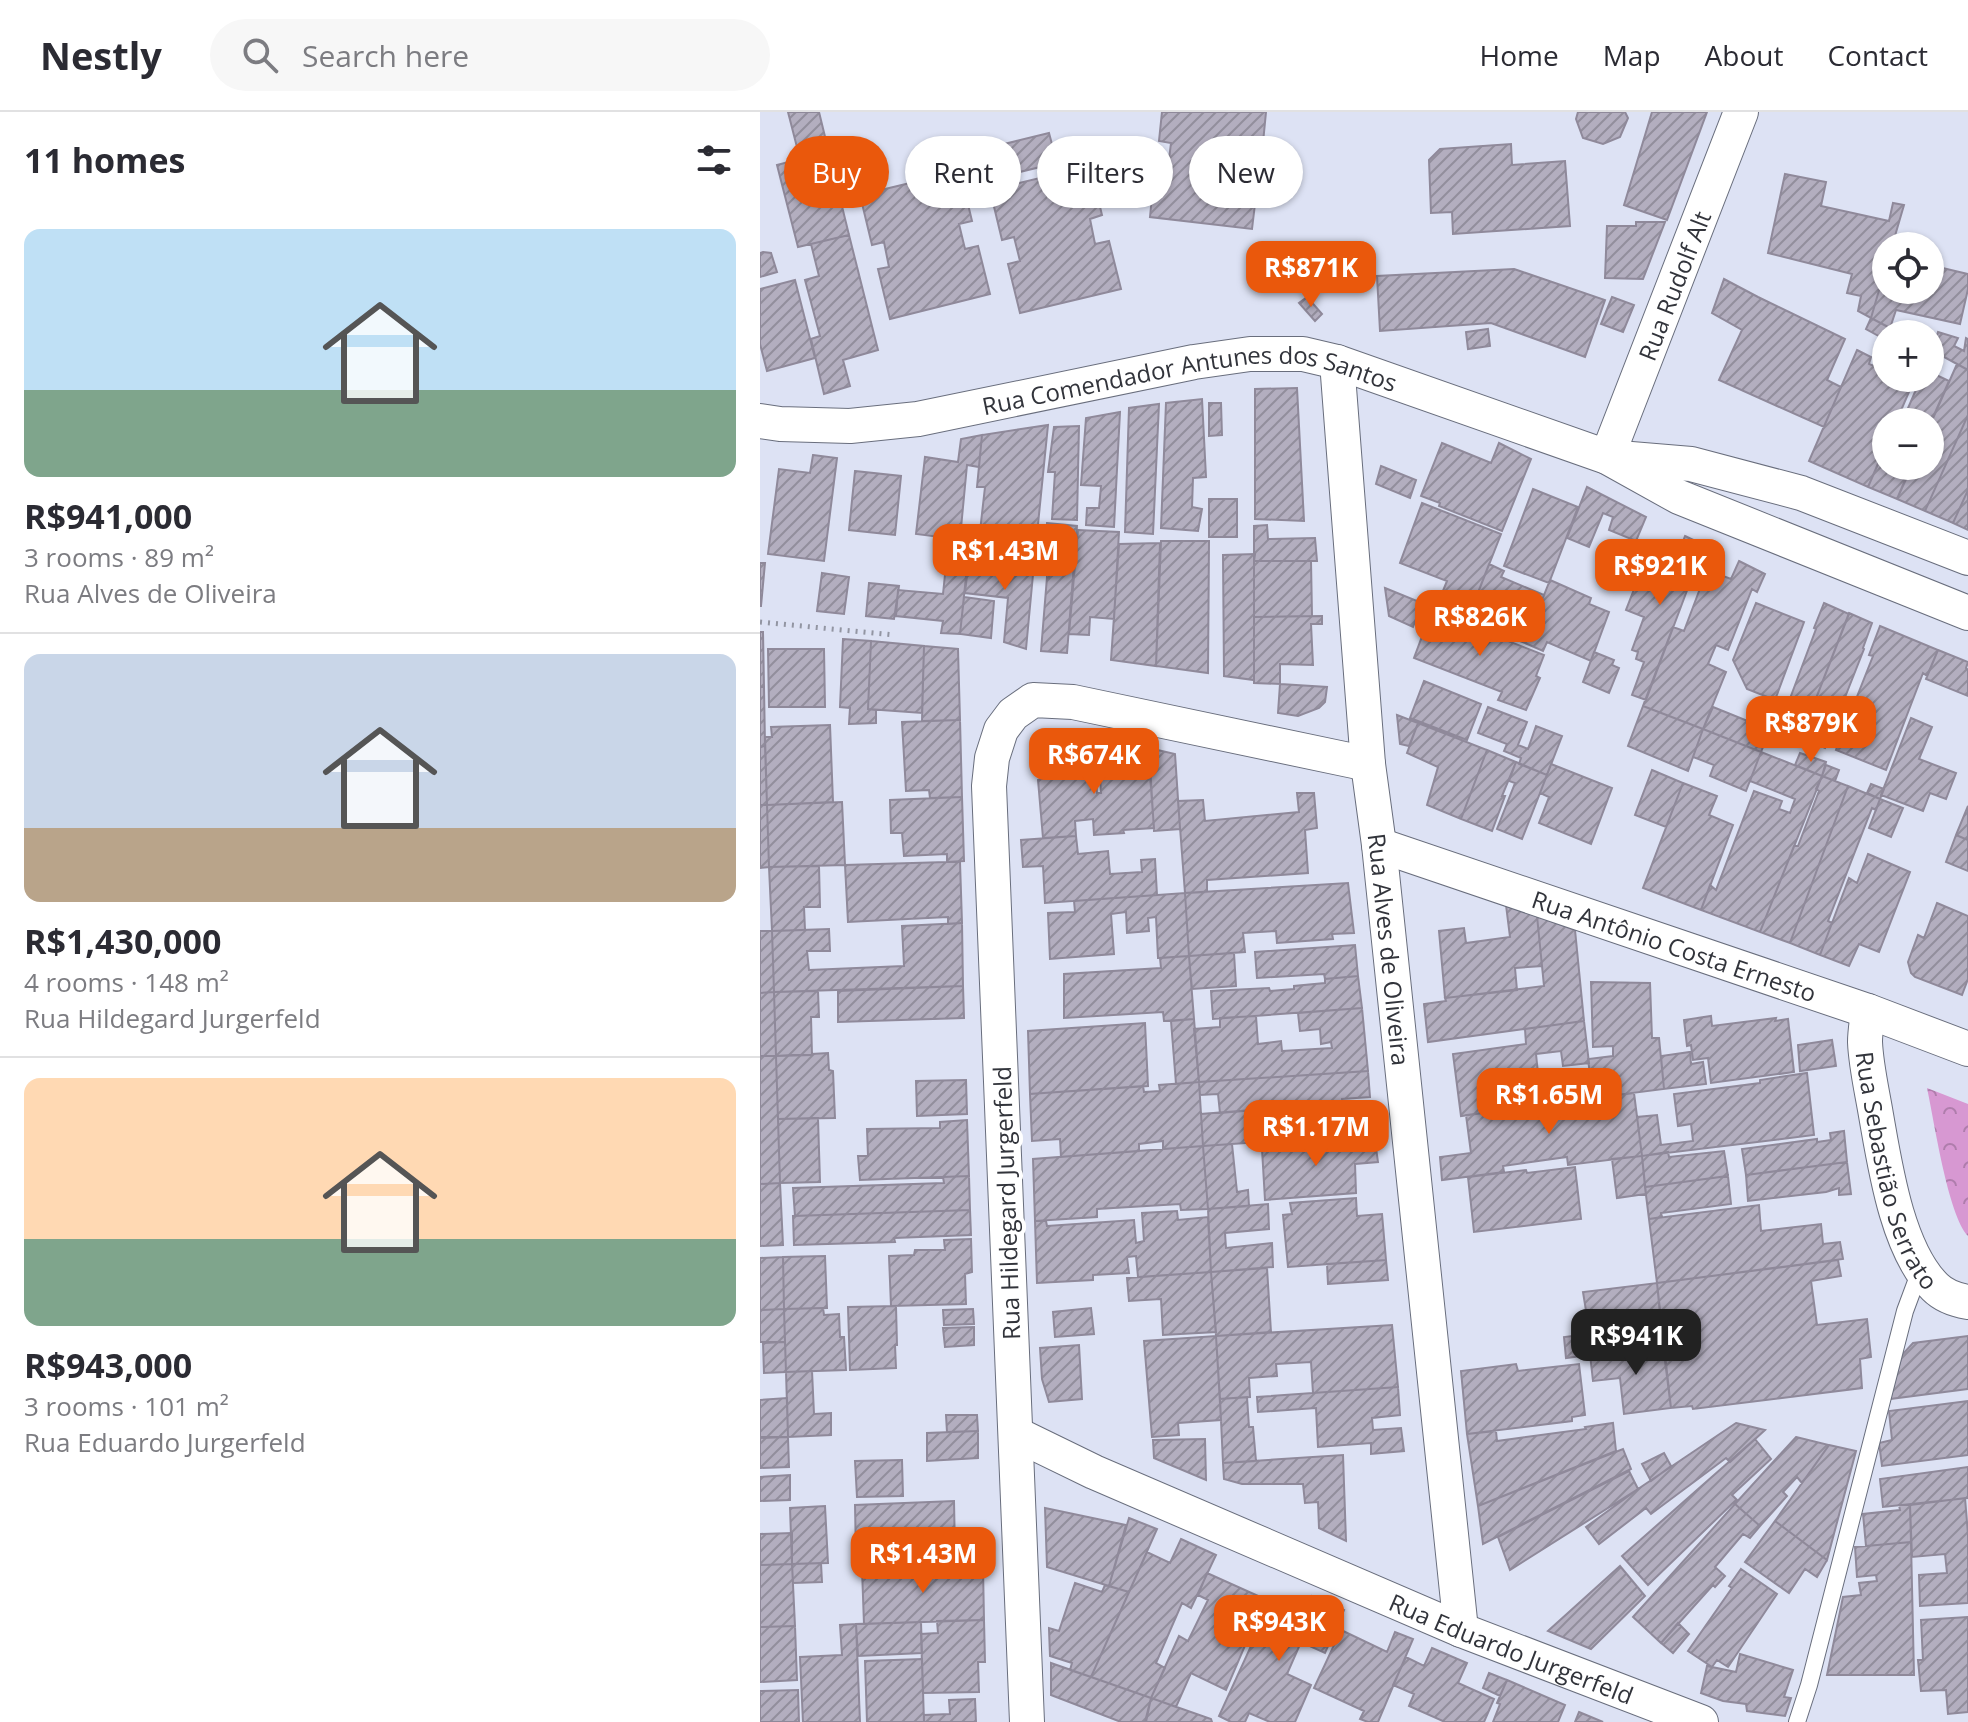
<!DOCTYPE html>
<meta charset="utf-8">
<style>
:root{--surface:#fff;--page:#f7f7f7;--text:#2b2b33;--muted:#7c7c81;--line:#e1e1e2;--accent:#ea580c}
body{margin:0;font-family:"Open Sans",sans-serif;background:var(--page);color:var(--text);height:100vh;display:flex;flex-direction:column;font-size:30px;white-space:nowrap}
*{box-sizing:border-box;margin:0}
p{font-size:26px;color:var(--muted)}
.icon{flex:none;width:44px;height:44px;fill:none;stroke:currentColor;stroke-width:2;stroke-linecap:round;stroke-linejoin:round}
.map{position:relative;flex:1;overflow:hidden}
.sheet{display:flex;flex-direction:column;background:var(--surface);width:760px}
.sheet>*{flex:none}
.guide{position:absolute;left:24px;top:24px;width:760px;height:72px;display:flex;gap:16px}
.fabs{position:absolute;left:1112px;top:120px;display:grid;gap:16px}
.fabs a{display:grid;place-items:center;width:72px;height:72px;border-radius:50%;background:var(--surface);box-shadow:0 2px 6px #0004;font-size:40px}
.price{position:absolute;translate:-50% -68px;padding:0 18px;border-radius:16px;background:var(--accent);color:#fff;font-size:26px;line-height:52px;filter:drop-shadow(0 2px 4px #0008)}
.price::after{content:'';position:absolute;left:50%;top:48px;width:24px;height:18px;margin-left:-12px;background:inherit;clip-path:polygon(0 0,100% 0,50% 100%)}
.price.selected{background:#222;color:#fff}
ul{padding:0;list-style:none}
li{display:grid;align-content:center;gap:16px;height:424px;padding:0 24px}
li+li{border-top:2px solid var(--line)}
li span{display:grid;place-items:center;height:248px;border-radius:16px;color:#555}
li>.icon{margin-inline-start:auto}
span .icon{width:144px;height:144px;fill:#fffc;stroke-width:1}
li b{font-size:34px}
h2{display:flex;justify-content:space-between;align-items:center;height:96px;padding:0 24px;font-size:34px}
.tag{padding:0 28px;border-radius:36px;background:var(--surface);box-shadow:0 2px 6px #0004;font-size:28px;line-height:72px}
.tag.selected{background:var(--accent);color:#fff}
header{display:flex;align-items:center;gap:48px;box-sizing:border-box;height:112px;padding:0 40px;background:var(--surface);border-bottom:2px solid var(--line)}
header strong{font-size:38px}
nav{display:flex;gap:44px;margin-inline-start:auto;font-size:28px}
.search{width:560px;height:72px;background:var(--page);display:flex;align-items:center;gap:20px;box-sizing:border-box;padding:0 28px;border-radius:44px;color:var(--muted);font-size:30px}
main{display:flex;flex:1;min-height:0}
.map>svg:first-child{display:block}
</style>
<header>
<strong>Nestly</strong>
<div class="search"><svg class="icon" aria-label="search" viewBox="0 0 24 24"><circle cx="10" cy="10" r="6"/><path d="M15 15l6 6"/></svg>Search here</div>
<nav><a>Home</a><a>Map</a><a>About</a><a>Contact</a></nav>
</header>
<main>
<section class="sheet">
<h2>11 homes<svg class="icon" aria-label="filters" viewBox="0 0 24 24"><path d="M4 7h16M4 17h16"/><circle cx="9" cy="7" r="2"/><circle cx="15" cy="17" r="2"/></svg></h2>
<ul>
<li><span style="background:linear-gradient(#bfe0f5 65%,#7fa58c 0)"><svg class="icon" aria-label="home" viewBox="0 0 24 24"><path d="M3 11l9-7 9 7M6 9v11h12V9"/></svg></span><div><b>R$941,000</b><p>3 rooms · 89 m²</p><p>Rua Alves de Oliveira</p></div></li>
<li><span style="background:linear-gradient(#c9d6e8 70%,#b9a48a 0)"><svg class="icon" aria-label="home" viewBox="0 0 24 24"><path d="M3 11l9-7 9 7M6 9v11h12V9"/></svg></span><div><b>R$1,430,000</b><p>4 rooms · 148 m²</p><p>Rua Hildegard Jurgerfeld</p></div></li>
<li><span style="background:linear-gradient(#ffd9b3 65%,#7fa58c 0)"><svg class="icon" aria-label="home" viewBox="0 0 24 24"><path d="M3 11l9-7 9 7M6 9v11h12V9"/></svg></span><div><b>R$943,000</b><p>3 rooms · 101 m²</p><p>Rua Eduardo Jurgerfeld</p></div></li>
</ul>
</section>
<div class="map">
<svg width="1208" height="1610" viewBox="0 0 1208 1610">
<defs>
<pattern id="park-crowns" width="20" height="18" patternUnits="userSpaceOnUse" patternTransform="scale(2)"><rect width="20" height="18" fill="#d798d2"/><path d="M2 6a3 3 0 1 1 6 0M12 15a3 3 0 1 1 6 0" fill="none" stroke="#af7dac"/></pattern>
<pattern id="building-hatch" width="6" height="6" patternUnits="userSpaceOnUse" patternTransform="scale(2)"><rect width="6" height="6" fill="#b3aebf"/><path d="M-1 1l2-2M0 6l6-6M5 7l2-2" fill="none" stroke="#928e9c"/></pattern>
</defs>
<rect width="100%" height="100%" fill="#dde2f4"/>
<path fill="url(#park-crowns)" d="M1167,976L1208,992V1124C1188,1103 1174,1008 1167,976Z"/>
<path fill="url(#building-hatch)" stroke="#8f899a" stroke-width="2" d="M28,0H59L89,123L38,135L17,53L40,47Z
M402,0H506L502,41L488,40L485,66L498,67L492,117L390,105L395,54L408,55L411,31L399,29Z
M818,0H865L868,6L860,25L843,32L823,26L816,7Z
M892,0H947L907,108L864,93Z
M289,21L297,51L243,64L236,34Z
M751,32L752,53L805,49L810,114L693,122L692,100L671,101L669,48L680,37Z
M330,54L342,103L330,107L335,132L349,129L361,177L260,201L248,152L260,149L254,125L242,128L230,78Z
M200,59L212,109L199,112L205,137L218,134L230,182L130,207L118,157L129,155L124,130L112,133L100,83Z
M1025,62L1066,70L1061,94L1129,109L1133,91L1144,93L1132,134H1126V154L1111,206L1098,199L1101,184L1087,181L1092,162L1008,141Z
M876,110H905L883,167L845,166L847,114H876Z
M89,123L118,238L83,248L90,274L64,282L51,227L60,224L45,168L59,164L51,132Z
M3,140L11,141L17,160L0,165V141Z
M1170,153L1208,162V177L1200,212L1136,198L1130,216L1111,206L1126,154V178H1170Z
M754,157L845,188L825,245L731,211L620,219L617,164Z
M964,167L998,185L1085,227L1067,268L1081,275L1064,315L959,268L982,218L952,201Z
M35,168L55,246L7,259L0,232V177Z
M547,185L562,202L555,209L539,191Z
M852,185L874,193L863,220L841,212Z
M1111,206L1130,216L1124,227L1106,217Z
M728,217L730,234L708,237L706,220Z
M1178,220L1198,226L1194,234L1204,239L1206,226L1208,227V258L1173,239Z
M1097,238L1111,245L1109,252L1126,259V266H1155L1136,310H1126V333L1108,375L1049,349Z
M1197,252L1208,258V303L1165,399L1137,387L1152,354H1170V313Z
M1170,260L1189,269L1170,312V310H1142L1161,266H1170Z
M537,276L544,409L495,407V277Z
M442,287L446,365L433,366L432,395L442,397L438,419L401,416L406,291Z
M449,291H461L462,323L449,324Z
M399,292L393,422L365,420L369,296Z
M360,300L354,415L326,413L327,396H339L341,374L321,373L326,306Z
M1208,303V378L1193,411L1165,399Z
M288,313L274,452L217,446L225,375H217L222,323Z
M319,314L317,408L292,407L295,360H288L294,315Z
M222,323L219,355L207,353L201,416H212L211,429L156,422L165,345L198,350L201,327Z
M682,331L731,351L739,331L771,347L742,419L679,394L680,391L661,384Z
M1125,336L1126,354H1151L1137,387L1108,375Z
M53,343L77,346L64,449L8,442L19,357L50,361Z
M621,354L656,368L650,386L616,372Z
M95,359L141,364L135,423L89,418Z
M827,375L886,405L876,429L849,418L853,405L843,401L829,435L807,426Z
M773,377L818,395L789,471L744,454Z
M1208,378V418L1193,411Z
M449,387H477V425H449Z
M662,391L741,422L707,509L676,496L687,469L640,451Z
M287,411L317,414L307,541L281,539L287,465L289,466L292,427H286Z
M507,413L508,427L555,426L557,449H494V414Z
M318,418L359,420L354,507L330,505L329,523L309,522Z
M925,424L944,433L886,588L872,583L884,550L876,547L878,540L872,538L884,505L866,498L889,439L915,450Z
M401,429H449L448,561L396,554Z
M400,431L396,554L351,548L359,432Z
M495,442L494,449V568L464,564L463,443Z
M209,446L274,452L266,537L244,530L248,486L205,481Z
M494,449H551L552,504L494,505Z
M979,449L1005,462L997,480L992,477L968,538L956,533L948,552L966,560L943,617L883,594L913,515L924,519L947,458L971,467Z
M0,451H5L1,494H0Z
M729,452L744,459L741,465L784,483L765,531L707,509Z
M186,453L207,455L200,522L181,521L183,509L136,504L138,478L183,482Z
M62,461L89,465L84,502L57,499Z
M790,468L831,486L829,492L849,500L831,549L787,530L783,539L765,531Z
M109,471L139,474L134,507L106,504Z
M625,476L662,491L653,515L629,504Z
M204,485L234,489L231,526L200,522Z
M996,491L1044,510L1015,588L987,577L973,548Z
M1064,491L1089,502L1041,625L1019,616L1056,517L1054,516Z
M673,495L709,509L707,513L784,543L776,564L780,566L766,598L738,588L742,580L654,546Z
M1089,501L1112,511L1103,536L1104,537L1065,636L1041,625Z
M562,504V512H551L553,553L520,552V572L494,571V505Z
M1120,514L1178,538L1167,564L1163,561L1126,658L1076,638L1113,544L1109,543Z
M0,520H3L4,575H0Z
M83,527L111,529L108,597L116,598V611L89,612L90,596L80,595Z
M111,529L164,534L162,601L108,597Z
M164,534L198,537L200,608L162,609Z
M8,537H64L65,595H9Z
M1178,538L1208,550L1206,556L1208,558V584L1166,567Z
M834,540L854,548L852,553L859,556L849,581L823,570Z
M664,569L721,592L707,628L650,606Z
M520,572L567,575L565,590L559,596L538,604L518,601Z
M0,575H4L5,634L0,635Z
M883,594L943,617L928,659L868,634Z
M728,595L767,610L758,633L768,637L776,614L802,624L787,663L759,652L761,646L744,639L747,632L718,621Z
M953,595L1010,618L1001,640L943,617Z
M637,603L658,611L649,634L640,632Z
M1151,606L1172,615L1159,647L1196,661L1186,687L1170,681L1163,699L1121,683Z
M200,608L202,685L170,686L169,678L146,679L142,610Z
M658,611L727,638L701,707L667,693L678,655L647,641Z
M70,613L73,690L7,693L5,625H12L11,615Z
M943,617L1001,640L986,679L950,664L954,653L933,645Z
M334,630L337,681H341L339,646L390,663L394,716L363,718L364,721L334,723L333,707L315,709L316,724L283,726L278,668L282,667L283,662L309,660L307,631Z
M5,634L7,693H0V635Z
M389,636L415,642L420,717L394,719Z
M727,638L756,650L742,684H745L732,719L701,707Z
M1001,640L1062,664L1000,820L941,798L950,773L956,778L994,679L1022,689L1019,697L1030,701L1035,687L990,669Z
M1040,641L1066,650L1062,664L1035,653Z
M756,650L787,663L762,727L737,717L755,671L749,669Z
M791,652L852,676L831,732L779,711L789,685L780,681Z
M1066,653L1079,658L1075,669L1062,664Z
M892,658L923,671L906,715L875,703Z
M1062,664L1088,674L1030,831L1000,820L1034,734H1038L1059,679L1056,677Z
M923,671L957,684L949,703L973,713L941,798L883,776Z
M1111,672L1124,677L1120,687L1107,681Z
M1088,674L1120,687L1116,698L1112,696L1068,809L1072,811L1060,843L1030,831Z
M537,681H554L557,716L545,718L548,761L447,768V780L425,781L418,689L443,688L445,709L539,700Z
M202,685L204,749L187,750V742L144,744L142,721H131L130,688Z
M1120,687L1143,696L1131,725L1109,716Z
M82,690L85,753L9,755L7,693Z
M0,693H7L9,755L0,756Z
M1208,694V728L1196,723Z
M1196,723L1208,728V759L1186,750Z
M316,724L318,742L348,739L350,762L382,760L381,748L395,747L397,783L285,791L283,754L263,755L261,728Z
M1108,742L1150,760L1119,840L1099,832L1089,854L1060,843L1089,766L1097,771Z
M187,750H200L202,811L188,812V805L88,810L85,753Z
M59,754L60,795H44L45,818L12,819L9,755Z
M588,771L594,821L572,822L573,827L517,831L516,819L483,821L485,840L429,844L425,781Z
M425,781L429,844L398,846L396,805L388,806L389,819L367,821L366,800L351,802L354,842L290,847L288,801L315,800L314,789Z
M1177,791L1208,804V867L1202,883L1155,865L1151,861L1148,850L1158,823L1164,826Z
M746,793L777,804L782,854L755,856L757,878L685,886L679,819L704,816L706,831L750,825Z
M777,804L815,818L824,909L668,930L664,892L686,889L685,886L784,874Z
M202,811L203,874L14,880L12,819L69,817L70,839H47L49,858L144,854L142,814Z
M0,819H12L14,880L0,881Z
M595,833L598,864L565,867L564,862L497,866L495,840Z
M474,841L476,874L432,877L429,844Z
M429,844L434,907L404,909L403,900L304,906V862L401,856L400,846Z
M598,864L602,896L453,907L451,879L509,876L510,879L534,877V874L565,871V867Z
M831,870L890,871L892,926H899L904,977L833,986L828,947L853,944V934L833,935Z
M203,874L204,906L78,910V879Z
M58,879L59,905H51L52,943L16,944L14,880Z
M14,880L16,944H0V881Z
M602,896L608,959L439,970L434,917L460,915V906L496,904L498,932L521,929L522,939L572,936L571,930L561,932L560,917L540,919L538,901Z
M951,904L952,914L1016,906L1015,909L1028,907L1034,960L951,971L948,946L933,948L931,933L927,934L924,908Z
M434,907L439,970L416,972L411,909Z
M824,909L829,951L803,954L801,939L776,942L778,961L792,959L795,991L701,1004L693,942L766,932L765,917Z
M385,911L388,974L270,982L268,919Z
M1072,928L1076,954L1040,959L1038,933Z
M930,940L931,952L943,950L946,972L904,977L901,944Z
M68,941L69,958L73,959L75,1006L18,1007L16,944Z
M0,944H16L20,1071L0,1072Z
M608,959L610,985L582,987V991L460,1001L458,982L440,983L439,970Z
M1047,961L1054,1023L882,1044L877,1005L897,1003L901,1033L933,1029L931,1012L918,1014L914,982L1000,971V968Z
M206,968L207,1002L157,1004L156,969Z
M439,970L443,1034L403,1037V1029L379,1032V1039L301,1045L300,1027L272,1029L270,982L383,974L384,980L400,979L399,973Z
M874,981L882,1044L808,1053L807,1045L743,1054L744,1060L682,1068L680,1045L711,1041L706,1003Z
M569,992L571,1015L546,1014L547,1027L443,1034L441,1002Z
M612,998L614,1022L579,1025L578,1001Z
M58,1006L60,1070L20,1071L18,1007Z
M207,1008L209,1064L100,1068L98,1044H108L107,1017L180,1016V1010Z
M1084,1019L1087,1050L986,1063L982,1037L1057,1027V1030L1071,1028L1070,1021Z
M614,1022L618,1050L595,1052L596,1081L505,1088L502,1037L575,1032V1025Z
M472,1032L477,1080L488,1078L489,1094L448,1097L443,1034Z
M443,1034L448,1097L421,1098L420,1092L337,1097V1105L275,1109L273,1047Z
M964,1039L968,1064L885,1075L882,1044L908,1040L909,1045Z
M882,1044L886,1082L857,1086L852,1047Z
M1087,1050L1091,1082L1079,1083V1076L1066,1080L988,1089L986,1063Z
M815,1055L821,1107L714,1120L708,1065L766,1058L767,1061Z
M209,1064L210,1098L35,1104L33,1076L184,1071L183,1065Z
M968,1064L971,1092L901,1101L902,1105L889,1107L885,1075Z
M20,1071L23,1133L0,1134V1072Z
M596,1086L597,1104L622,1102L626,1148L528,1155L523,1103L532,1102L530,1091Z
M508,1092L509,1117L465,1121L466,1136L512,1131L513,1155L451,1160L448,1097Z
M999,1093L1001,1119L1061,1112L1063,1132L1080,1130L1083,1147L897,1171L889,1107Z
M210,1098L211,1123L134,1126L135,1130L34,1133L33,1104Z
M417,1099L418,1108L448,1105L451,1160L378,1165L376,1144L367,1145L369,1161L333,1163V1168L277,1171L275,1109H286L287,1114L374,1108L376,1131L384,1129L382,1101Z
M211,1127L212,1160L205,1162L206,1192L131,1194L129,1144L154,1143L155,1138H185L184,1128Z
M65,1144L67,1196L24,1197L23,1145Z
M23,1145L24,1197L0,1198V1146Z
M626,1148L628,1168L568,1172L567,1152Z
M1078,1148L1081,1164L1051,1169L1057,1213L1107,1207L1111,1245L1100,1247L1102,1276L933,1297L932,1294L911,1296L897,1171Z
M507,1156L511,1220L456,1224L451,1160Z
M451,1160L456,1220L403,1223L401,1187L369,1189L367,1166Z
M897,1171L903,1233L806,1246L804,1225L845,1220L844,1203L827,1205L823,1180Z
M136,1194L137,1233H135L136,1256L90,1258L88,1195Z
M63,1196L64,1203L79,1202L80,1225H84L86,1258L26,1260L24,1197Z
M331,1196L334,1222L295,1225L293,1200Z
M24,1197L25,1230H0V1198Z
M213,1197L214,1212L184,1213L183,1198Z
M632,1213L638,1275L553,1281L551,1250L516,1252L517,1264L489,1266L490,1285L460,1287L456,1224Z
M214,1215V1233L185,1235L183,1216Z
M456,1224L461,1308L418,1311L419,1323L392,1325L384,1229Z
M1208,1224V1277L1130,1287L1142,1243L1153,1231Z
M25,1230L26,1260L4,1261L3,1231Z
M319,1233L322,1287L289,1290L282,1267L280,1236Z
M903,1233L911,1296L864,1302L860,1266L833,1269L830,1242Z
M756,1252L758,1259L819,1252L825,1303L812,1305V1309L707,1322L701,1259Z
M52,1259L54,1302L71,1301V1323L28,1325L26,1260Z
M638,1275L640,1303L612,1306L613,1318L641,1316L644,1339L611,1342V1331L558,1335L556,1296L498,1300L497,1285Z
M487,1285L489,1315H493L496,1349L463,1351L460,1287Z
M27,1286L28,1325H0V1288Z
M1208,1289V1343L1122,1354L1119,1331L1132,1328L1129,1299Z
M186,1303H217L218,1319L187,1320Z
M853,1311L856,1339L718,1394L707,1322L736,1319L737,1329L826,1317L825,1315Z
M976,1311L1005,1318L970,1350L966,1346L891,1402L886,1396L839,1432L826,1415L878,1377Z
M218,1319V1346L167,1349V1321Z
M28,1325L29,1355L0,1356V1326Z
M1036,1325L1069,1333L1042,1371L1037,1365L1023,1380L1027,1384L1000,1414L975,1392Z
M445,1327L446,1368L394,1346L393,1328Z
M995,1327L1011,1347L972,1383L977,1388L972,1392L888,1473L862,1444Z
M1069,1333L1096,1339L1067,1448L1015,1409Z
M863,1337L871,1357L723,1432L718,1394Z
M904,1341L911,1354L891,1369L882,1352Z
M583,1343L586,1429L559,1416L558,1390L545,1391L543,1372H482L464,1367L463,1351Z
M142,1348L143,1384L97,1385L95,1349Z
M1208,1355V1386L1123,1395L1120,1367Z
M869,1359L878,1377L750,1458L738,1425Z
M30,1363V1388L0,1389V1365Z
M1205,1386L1208,1422V1491L1160,1494L1159,1463L1187,1461L1185,1442L1152,1445L1150,1393Z
M194,1389L195,1441L96,1445L95,1393Z
M975,1392L1000,1414L990,1426L983,1422L955,1455L965,1464L955,1475L953,1473L901,1531L873,1505Z
M1139,1393H1150L1151,1430L1106,1434L1103,1402L1140,1398Z
M65,1394L68,1451L32,1452L30,1396Z
M285,1396L366,1413L349,1474L287,1455Z
M369,1406L397,1417L369,1480L349,1474Z
M1015,1409L1067,1448L1057,1465L1045,1457L1029,1481L985,1450Z
M32,1421V1452L0,1453V1422Z
M421,1427L456,1443L431,1496L422,1491L396,1551L405,1556L391,1586L331,1565L387,1440L410,1451Z
M1151,1430L1154,1563H1067L1083,1485L1101,1483L1099,1471L1117,1469L1116,1463L1097,1465L1095,1435Z
M61,1451L62,1470L33,1471L32,1452Z
M32,1452L35,1514L0,1515V1453Z
M201,1454V1458L223,1456L224,1508L104,1512L102,1457Z
M860,1454L885,1484L831,1537L788,1519Z
M981,1457L1017,1482L968,1555L957,1548L952,1555L928,1539L972,1476L969,1474Z
M447,1461L505,1487L466,1578L431,1561L416,1595L391,1586L419,1524L428,1529L448,1488L438,1483Z
M315,1471L342,1480L345,1473L369,1480L331,1565L310,1558L312,1551L290,1544L289,1517V1516L299,1519Z
M552,1484L584,1498L565,1541L541,1530L527,1562L551,1573L535,1610H510L489,1601L485,1610H471L459,1604L512,1488L543,1503Z
M1208,1505V1600L1188,1602L1186,1578L1161,1579L1158,1548H1163L1161,1508Z
M224,1508L225,1550H218L219,1580L163,1581L161,1522L178,1521L177,1509Z
M161,1510L162,1541L98,1544L96,1512Z
M918,1511L929,1522L913,1541L901,1531Z
M96,1512L100,1610H43L40,1545L82,1543L80,1513Z
M35,1514L37,1568L0,1570V1515Z
M581,1518L627,1540L635,1520L653,1527L618,1610H608L600,1607L604,1599L554,1576Z
M672,1536L707,1551L698,1571L734,1587L724,1610H685L649,1594L654,1582L633,1573L646,1545L664,1554Z
M980,1542L1033,1558L1024,1585L1031,1586L1025,1604L987,1599L986,1592L963,1589L941,1581L947,1554L976,1560Z
M162,1547L164,1610H107L105,1549Z
M291,1551L391,1586L386,1610H361L291,1583Z
M729,1561L747,1568L740,1584L723,1576Z
M747,1568L805,1593L798,1610H733L740,1592L737,1591Z
M38,1578L39,1610H0V1579Z
M391,1586L451,1607L452,1610H385Z
M215,1587L216,1610H164V1603L190,1602L189,1588Z
M819,1600L843,1610H815Z"/>
<g fill="none" stroke-linecap="round" stroke-linejoin="round">
<defs>
<path id="service" d="M1037,1610L1049,1573L1145,1199L1161,1156"/>
<g id="minor">
<path id="s1" d="M577,250L608,652L619,733L701,1518"/>
<path id="s2" d="M0,309L20,312L90,314L158,307L434,250L490,242H543L577,250L847,345L919,385L1208,501"/>
<path id="s3" d="M847,345L981,0"/>
<path d="M859,346L931,352L1041,381L1208,446"/>
<path id="s4" d="M619,733L1108,899L1208,937"/>
<path id="s5" d="M1108,899C1107,909 1105,920 1105,930C1106,954 1112,979 1116,1003C1125,1054 1137,1137 1175,1175C1184,1184 1196,1188 1208,1190"/>
<path id="s6" d="M256,1322L334,1360L701,1518L941,1610"/>
<path d="M267,1610L229,674L232,646L241,618L253,602L273,588L313,590L608,652"/>
</g>
</defs>
<use href="#service" stroke="#696e7d" stroke-width="18"/>
<use href="#minor" stroke="#696e7d" stroke-width="36"/>
<path stroke="#9295a2" stroke-width="5" stroke-dasharray="2 6" stroke-linecap="butt" d="M0,510L134,523"/>
<use href="#service" stroke="#fff" stroke-width="16"/>
<use href="#minor" stroke="#fff" stroke-width="34"/>
</g>
<g text-anchor="middle" dominant-baseline="central" stroke-width="8" stroke-linejoin="round" paint-order="stroke">
<g font-size="24" fill="#32343b" stroke="#fff">
<text stroke="none"><textPath href="#s3" startOffset="184">Rua Rudolf Alt</textPath></text>
<text stroke="none"><textPath href="#s2" startOffset="436">Rua Comendador Antunes dos Santos</textPath></text>
<text stroke="none"><textPath href="#s4" startOffset="312">Rua Antônio Costa Ernesto</textPath></text>
<text stroke="none"><textPath href="#s1" startOffset="590">Rua Alves de Oliveira</textPath></text>
<text stroke="none"><textPath href="#s5" startOffset="164">Rua Sebastião Serrato</textPath></text>
<text transform="translate(246 1091) rotate(-92)">Rua Hildegard Jurgerfeld</text>
<text stroke="none"><textPath href="#s6" startOffset="540">Rua Eduardo Jurgerfeld</textPath></text>
</g>
</g>
</svg>
<div class="fabs">
<a><svg class="icon" aria-label="locate" viewBox="0 0 24 24"><circle cx="12" cy="12" r="6"/><path d="M12 2v4M12 18v4M2 12h4M18 12h4"/></svg></a>
<a>+</a>
<a>−</a>
</div>
<b class="price" style="left:551px;top:197px">R$871K</b>
<b class="price" style="left:245px;top:480px">R$1.43M</b>
<b class="price" style="left:900px;top:495px">R$921K</b>
<b class="price" style="left:720px;top:546px">R$826K</b>
<b class="price" style="left:1051px;top:652px">R$879K</b>
<b class="price" style="left:334px;top:684px">R$674K</b>
<b class="price" style="left:789px;top:1024px">R$1.65M</b>
<b class="price" style="left:556px;top:1056px">R$1.17M</b>
<b class="price selected" style="left:876px;top:1265px">R$941K</b>
<b class="price" style="left:163px;top:1483px">R$1.43M</b>
<b class="price" style="left:519px;top:1551px">R$943K</b>
<div class="guide">
<a class="tag selected">Buy</a>
<a class="tag">Rent</a>
<a class="tag">Filters</a>
<a class="tag">New</a>
</div>
</div>
</main>
